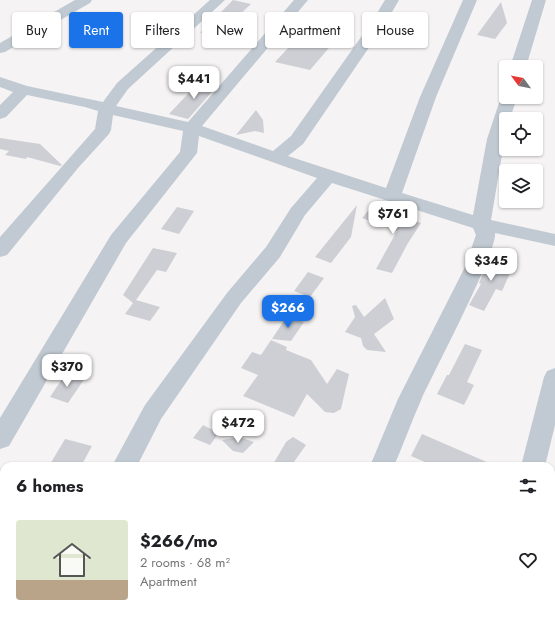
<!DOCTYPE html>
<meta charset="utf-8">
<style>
:root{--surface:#fff;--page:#f2f2f2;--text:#202124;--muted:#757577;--line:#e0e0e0;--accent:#1a73e8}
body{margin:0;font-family:Jost,sans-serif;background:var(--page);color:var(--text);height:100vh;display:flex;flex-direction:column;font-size:15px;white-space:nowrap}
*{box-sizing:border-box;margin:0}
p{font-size:13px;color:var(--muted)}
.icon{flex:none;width:22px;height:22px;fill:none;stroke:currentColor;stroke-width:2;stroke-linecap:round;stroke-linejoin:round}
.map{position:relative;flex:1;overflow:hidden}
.details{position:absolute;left:0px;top:462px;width:555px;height:156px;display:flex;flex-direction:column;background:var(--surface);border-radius:12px 12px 0 0;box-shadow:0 1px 3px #0004}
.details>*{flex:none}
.top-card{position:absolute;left:12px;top:12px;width:531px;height:36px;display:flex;gap:8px}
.needle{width:26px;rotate:302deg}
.tools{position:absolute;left:499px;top:60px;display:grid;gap:8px}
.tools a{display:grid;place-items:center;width:44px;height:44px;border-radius:4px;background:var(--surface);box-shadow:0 1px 3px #0004;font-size:20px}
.price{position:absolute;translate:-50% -34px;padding:0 9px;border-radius:8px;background:#fff;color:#222;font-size:13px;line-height:26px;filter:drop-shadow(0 1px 2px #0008)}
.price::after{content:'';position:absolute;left:50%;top:24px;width:12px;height:9px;margin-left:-6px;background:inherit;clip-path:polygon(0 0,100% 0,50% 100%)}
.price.on{background:var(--accent);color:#fff}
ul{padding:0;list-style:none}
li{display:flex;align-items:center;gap:12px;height:100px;padding:0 16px}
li+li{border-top:1px solid var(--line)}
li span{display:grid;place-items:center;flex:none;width:112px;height:80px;border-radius:4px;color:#555}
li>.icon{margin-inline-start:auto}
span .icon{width:48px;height:48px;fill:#fffc;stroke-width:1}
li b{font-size:17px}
h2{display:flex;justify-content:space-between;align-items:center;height:48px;padding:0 16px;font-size:17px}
.tag{padding:0 14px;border-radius:4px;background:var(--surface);box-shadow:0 1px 3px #0004;font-size:14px;line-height:36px}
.tag.on{background:var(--accent);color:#fff}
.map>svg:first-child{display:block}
</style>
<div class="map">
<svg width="555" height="618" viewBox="0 0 555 618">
<rect width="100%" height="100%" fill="#f5f3f3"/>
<path fill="#cdcfd5" d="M233,0L251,4L236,18L233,29L200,33Z
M501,2L507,23L495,39L477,35Z
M318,16L333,28L327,41L334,42L310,70L275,62Z
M200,81L218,85L188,119L169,114Z
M256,110L263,120L264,133L255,131L236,135Z
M0,138L40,144L62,165L60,166L27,157L26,159L5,155L9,151L0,149Z
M357,205L351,237L331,263L315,257Z
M373,205L421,223L408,243L392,273L376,269L397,231L362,218Z
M177,207L194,211L179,234L161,229Z
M153,248L177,253L166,272L157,270L136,300L160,307L150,321L125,314L133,303L123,295Z
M490,257L514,264L502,291L496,289L484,311L469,305L481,284L479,283Z
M308,272L324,278L310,297L294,291Z
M385,298L394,319L374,334L386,352L367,350L363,346L361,338L345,332L355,317L352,306L356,305L364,317Z
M287,316L304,322L291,341L272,339Z
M271,340L287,347L286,350L311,360L327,384L337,369L349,374L341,409L334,413L325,412L307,394L294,417L243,396L258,375L241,368L252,352L261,355Z
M465,344L482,350L467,382L474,385L464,405L437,394L447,375H449Z
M66,373L85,378L68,403L50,397Z
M203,425L219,433L210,445L193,438Z
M422,434L496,466H434L411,456Z
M239,437L254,442L243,453L233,451L222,440Z
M293,437L306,445L291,466H272L286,442Z
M65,439L92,446L81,466H49Z"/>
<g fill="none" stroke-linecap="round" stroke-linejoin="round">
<path fill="#c1cad2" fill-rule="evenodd" d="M75,0H92L90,3L5,52L0,53V43Z
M210,0H225L128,89L116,106L188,122L294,0H308L202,126L273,151L291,136L371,23L385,0H399L385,24L303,144L288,156L386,188L420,97L463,0H477L436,97L402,193L473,215L487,139L501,97L506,93V97H517L510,119H506V131L491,220L555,234V246L495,233C498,250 433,374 422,398C412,420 404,443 394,466H370L398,399L464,269L476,235L473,228L332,183L305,215L280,257L241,303L161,419L137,466H112L145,405L227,293L266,247L291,208L317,178L199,136L197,153L126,243L9,446L0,449V418L111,235L180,152L183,131L113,115L111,130L109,134L78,168L7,255L0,257V237L95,129L98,111L85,107L27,95L6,117L0,119V105L13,92L0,87V77L27,86L103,102L117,83Z
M532,0H546L526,67H510Z
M555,368V425L545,466H521L544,377L547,371Z
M34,614H63L62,618H33Z
M309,614H337L336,618H308Z
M484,614H512L511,618H483Z"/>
</g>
</svg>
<div class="tools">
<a><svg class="needle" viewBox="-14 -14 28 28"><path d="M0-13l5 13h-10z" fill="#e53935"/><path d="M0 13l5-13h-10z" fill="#757577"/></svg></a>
<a><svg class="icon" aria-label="locate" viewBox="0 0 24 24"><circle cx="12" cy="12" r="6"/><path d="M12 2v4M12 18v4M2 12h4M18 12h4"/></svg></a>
<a><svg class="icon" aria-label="layers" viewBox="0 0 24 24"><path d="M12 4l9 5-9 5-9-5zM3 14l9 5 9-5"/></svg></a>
</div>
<b class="price" style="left:194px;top:100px">$441</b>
<b class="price" style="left:393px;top:235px">$761</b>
<b class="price" style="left:491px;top:282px">$345</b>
<b class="price on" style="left:288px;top:329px">$266</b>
<b class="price" style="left:67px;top:388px">$370</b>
<b class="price" style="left:238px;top:444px">$472</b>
<div class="top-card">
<a class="tag">Buy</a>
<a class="tag on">Rent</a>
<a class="tag">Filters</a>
<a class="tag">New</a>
<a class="tag">Apartment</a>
<a class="tag">House</a>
</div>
<section class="details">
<h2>6 homes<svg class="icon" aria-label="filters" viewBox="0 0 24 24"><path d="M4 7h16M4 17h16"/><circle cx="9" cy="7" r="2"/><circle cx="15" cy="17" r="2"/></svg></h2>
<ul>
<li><span style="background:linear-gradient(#dfe7d0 75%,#b9a48a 0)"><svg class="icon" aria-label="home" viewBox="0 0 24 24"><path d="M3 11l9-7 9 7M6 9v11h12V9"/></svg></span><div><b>$266/mo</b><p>2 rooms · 68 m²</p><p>Apartment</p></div><svg class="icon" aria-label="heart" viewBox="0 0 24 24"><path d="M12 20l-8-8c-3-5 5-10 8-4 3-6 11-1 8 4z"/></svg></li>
</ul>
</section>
</div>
